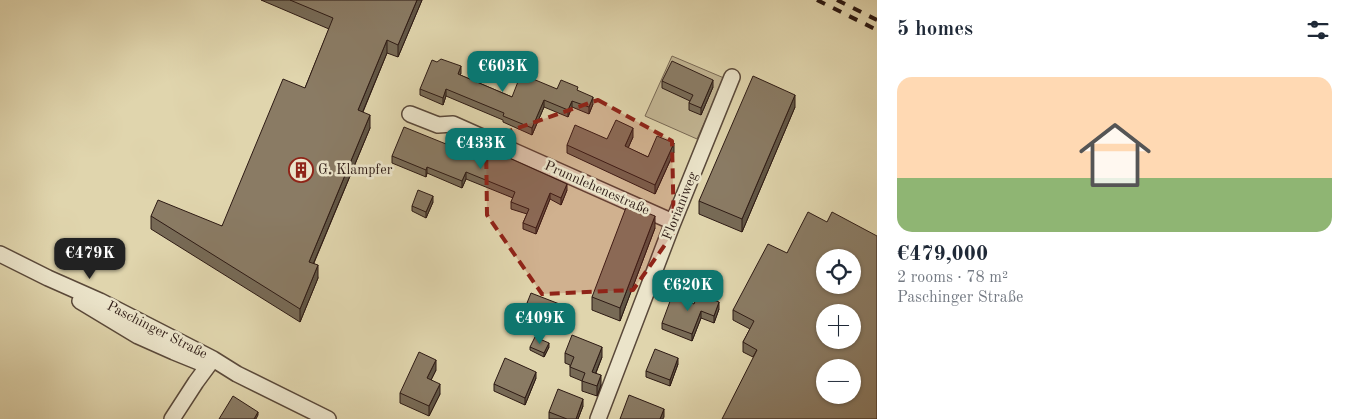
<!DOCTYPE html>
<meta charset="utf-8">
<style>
:root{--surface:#fff;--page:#f6f6f7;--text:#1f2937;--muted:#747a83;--line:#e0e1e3;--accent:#0f766e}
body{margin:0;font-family:"Old Standard TT",serif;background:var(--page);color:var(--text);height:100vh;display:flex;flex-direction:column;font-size:19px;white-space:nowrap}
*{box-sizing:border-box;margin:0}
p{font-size:16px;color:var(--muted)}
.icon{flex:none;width:28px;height:28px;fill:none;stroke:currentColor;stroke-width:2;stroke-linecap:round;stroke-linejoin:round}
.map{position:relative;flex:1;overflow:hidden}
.side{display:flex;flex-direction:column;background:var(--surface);width:475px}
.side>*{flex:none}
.fabs{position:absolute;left:816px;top:249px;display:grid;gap:10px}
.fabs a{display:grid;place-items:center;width:45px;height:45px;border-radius:50%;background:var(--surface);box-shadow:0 1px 4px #0004;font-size:25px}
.price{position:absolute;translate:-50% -42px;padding:0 11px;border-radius:10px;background:var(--accent);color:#fff;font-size:16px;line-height:32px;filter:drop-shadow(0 1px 2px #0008)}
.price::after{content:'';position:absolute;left:50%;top:30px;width:15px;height:11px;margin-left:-8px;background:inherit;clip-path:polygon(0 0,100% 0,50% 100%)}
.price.current{background:#222;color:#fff}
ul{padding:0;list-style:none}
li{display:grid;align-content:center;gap:10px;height:265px;padding:0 20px}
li+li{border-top:1px solid var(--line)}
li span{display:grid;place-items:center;height:155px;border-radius:15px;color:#555}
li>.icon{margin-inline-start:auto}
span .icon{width:90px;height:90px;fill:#fffc;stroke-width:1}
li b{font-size:21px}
h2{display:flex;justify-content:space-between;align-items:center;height:60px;padding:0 20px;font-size:21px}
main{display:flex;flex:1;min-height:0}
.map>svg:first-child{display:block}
</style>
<main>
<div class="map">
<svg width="877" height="419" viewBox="0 0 877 419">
<rect width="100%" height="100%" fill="#e0d5ad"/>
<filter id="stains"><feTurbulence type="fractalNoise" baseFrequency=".004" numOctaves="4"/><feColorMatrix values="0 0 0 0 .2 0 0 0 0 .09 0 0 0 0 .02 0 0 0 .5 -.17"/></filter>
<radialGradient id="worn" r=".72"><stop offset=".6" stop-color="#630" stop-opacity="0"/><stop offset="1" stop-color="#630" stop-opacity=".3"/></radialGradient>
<path fill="#c2b593" stroke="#786854" d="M672,56L724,78L697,139L645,116Z"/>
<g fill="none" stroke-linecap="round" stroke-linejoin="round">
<defs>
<path id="minor" d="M410,114L438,125L453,124L673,222
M0,254L48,278L100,301L213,359L237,374L328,419
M80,301L138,336L174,352L206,365
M172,419L196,382L213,359
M598,419L672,225L732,77"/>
</defs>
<use href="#minor" stroke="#5a493a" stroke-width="18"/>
<use href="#minor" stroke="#ebe4ca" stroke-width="15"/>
<path stroke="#2d1a14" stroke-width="4" stroke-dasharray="9 9" stroke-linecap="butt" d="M817,0L877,30
M837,0L877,20"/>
</g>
<path fill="#776a56" stroke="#2d1a14" d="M261,0H422L398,57L387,53L363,112L370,128L314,263L318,278L300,322L151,229V216L222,226L305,88L329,29Z
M461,73L460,75L512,97L557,89L578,91L593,104L589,114L572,107L568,117L544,107L532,135L503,122V120L446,96L443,105L420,95V89Z
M662,81L713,87L701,115L689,110V103L690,101L662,88Z
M795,107L742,232L699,214V201Z
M633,137L628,148L648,157L674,152L655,194L567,153V145Z
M446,144L567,190L561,205L550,199L536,234L523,229V223L527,214L511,209V202L513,198L466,179L462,188L427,173L426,177L392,163V156Z
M433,202L426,218L412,211V206Z
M827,222L753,357L743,352V342L750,329L733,320V310L787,253Z
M655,228L620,321L592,310V297Z
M527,303L562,308L559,318L527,306Z
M694,304L719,309L714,323L701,318L692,341L662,329V323Z
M530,347H549L544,357L530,350Z
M565,353L602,357L596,373L601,385L597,396L582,391V381L570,376V365L565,363Z
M678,364L670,386L646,377V371Z
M436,370L431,380L440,394L429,416L400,403V393Z
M536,378L525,405L494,391V384Z
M583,406L578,419H549V412Z"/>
<path fill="#615646" stroke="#2d1a14" d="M417,0H422L398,57V45Z
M387,40V53L358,123V110Z
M461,66V73L458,80V74Z
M713,80V87L701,115V108Z
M446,89V96L443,105V98Z
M795,95V107L742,232V219Z
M593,97V104L589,114V107Z
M544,100V107L532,135V128Z
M572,101V107L568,117V110Z
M370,115V128L309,274V262Z
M633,128V137L625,155V146Z
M674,143V152L655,194V185Z
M427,167V173L426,177V170Z
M466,172V179L462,188V181Z
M567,184V190L561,205V198Z
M550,193V199L536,234V228Z
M433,196V202L426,218V212Z
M655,216V228L620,321V308Z
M318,265V278L300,322V309Z
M719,302V309L714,323V316Z
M562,305V308L559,318V315Z
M701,311V318L692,341V334Z
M549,343V347L544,357V353Z
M602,347V357L592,382V372Z
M678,358V364L670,386V380Z
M436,360V370L427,388V378Z
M536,372V378L525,405V398Z
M601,375V385L597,396V386Z
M440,384V394L429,416V406Z
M583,399V406L578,419H576Z
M664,409V417L663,419H660Z
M258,412V415L256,419H254Z"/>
<path fill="#8a7b64" stroke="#2d1a14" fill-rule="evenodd" d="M290,0H417L398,45L387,40L358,110L370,115L309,262L318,265L300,309L151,216L158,200L222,226L283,79L305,88L333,18Z
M441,59L461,66L458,74L512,97L521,74L557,89L561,80L578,87L577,90L593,97L589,107L572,101L568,110L544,100L532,128L503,116L504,113L446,89L443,98L420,89L432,60L437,62Z
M672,61L713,80L701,108L689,103L693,95L662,81Z
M753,76L795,95L742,219L699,201Z
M616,120L633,128L625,146L648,157L657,136L674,143L655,185L567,145L575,125L607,139Z
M404,127L446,144L447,139L480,153L482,149L488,151L489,149L567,184L561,198L550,193L536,228L523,223L529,209L511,202L515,192L466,172L462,181L427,167L426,170L392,156Z
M418,190L433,196L426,212L412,206Z
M627,205L655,216L620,308L592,297Z
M808,212L827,222L832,212L877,236V419H722L757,350L743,342L754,321L733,310L768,244L787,253ZM825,258H852V285H825ZM825,312H852V340H825ZM825,368H852V395H825Z
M531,293L562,305L559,315L527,303Z
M698,294L719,302L714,316L701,311L692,334L662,323L672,296L694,304Z
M572,335L602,347L592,372L601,375L597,386L582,381L585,373L570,367L574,357L565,353Z
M535,337L549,343L544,353L530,347Z
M655,349L678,358L670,380L646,371Z
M419,352L436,360L427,378L440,384L429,406L400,393Z
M505,358L536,372L525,398L494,384Z
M558,389L583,399L576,419H567L549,412Z
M629,395L664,409L660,419H620Z
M233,396L258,412L254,419H219Z"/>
<path fill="#8f2418" fill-opacity="0.2" stroke="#8f2418" stroke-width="4" stroke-dasharray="10 6" stroke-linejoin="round" d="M598,100L672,141L674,232L633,290L542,294L487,215L486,139Z"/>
<defs>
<symbol id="building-ring" viewBox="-11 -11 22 22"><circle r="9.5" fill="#ebe4ca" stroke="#8f2418" stroke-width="1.5"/><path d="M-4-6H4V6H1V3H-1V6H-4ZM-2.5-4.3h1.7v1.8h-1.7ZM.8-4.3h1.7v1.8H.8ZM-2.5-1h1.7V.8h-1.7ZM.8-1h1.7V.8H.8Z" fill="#8f2418"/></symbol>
</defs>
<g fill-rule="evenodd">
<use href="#building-ring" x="287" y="156" width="28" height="28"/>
</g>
<g text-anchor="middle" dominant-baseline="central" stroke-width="5" stroke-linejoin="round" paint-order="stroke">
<g font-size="14" fill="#2d1a14" stroke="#ebe4ca" text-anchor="start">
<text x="318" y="170">G. Klampfer</text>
</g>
<g font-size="14" fill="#2d1a14" stroke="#ebe4ca">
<text transform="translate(597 188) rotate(24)">Prunnlehenestraße</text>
<text transform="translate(680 206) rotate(-68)">Florianiweg</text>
<text transform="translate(157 330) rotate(27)">Paschinger Straße</text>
</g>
</g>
<rect width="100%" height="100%" filter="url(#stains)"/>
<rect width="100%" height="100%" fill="url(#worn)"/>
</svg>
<div class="fabs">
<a><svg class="icon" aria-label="locate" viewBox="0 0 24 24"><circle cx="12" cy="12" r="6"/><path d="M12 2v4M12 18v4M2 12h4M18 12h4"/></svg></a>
<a>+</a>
<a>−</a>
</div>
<b class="price" style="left:503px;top:93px">€603K</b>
<b class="price" style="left:481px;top:170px">€433K</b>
<b class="price current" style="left:90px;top:280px">€479K</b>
<b class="price" style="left:688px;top:312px">€620K</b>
<b class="price" style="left:540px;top:345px">€409K</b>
</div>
<section class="side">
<h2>5 homes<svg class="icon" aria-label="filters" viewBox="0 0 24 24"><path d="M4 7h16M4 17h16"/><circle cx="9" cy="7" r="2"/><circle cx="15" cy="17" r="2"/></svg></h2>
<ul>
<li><span style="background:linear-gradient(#ffd9b3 65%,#8fb573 0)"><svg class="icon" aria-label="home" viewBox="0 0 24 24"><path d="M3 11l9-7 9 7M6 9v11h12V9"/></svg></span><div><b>€479,000</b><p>2 rooms · 78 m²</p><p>Paschinger Straße</p></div></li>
</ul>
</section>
</main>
